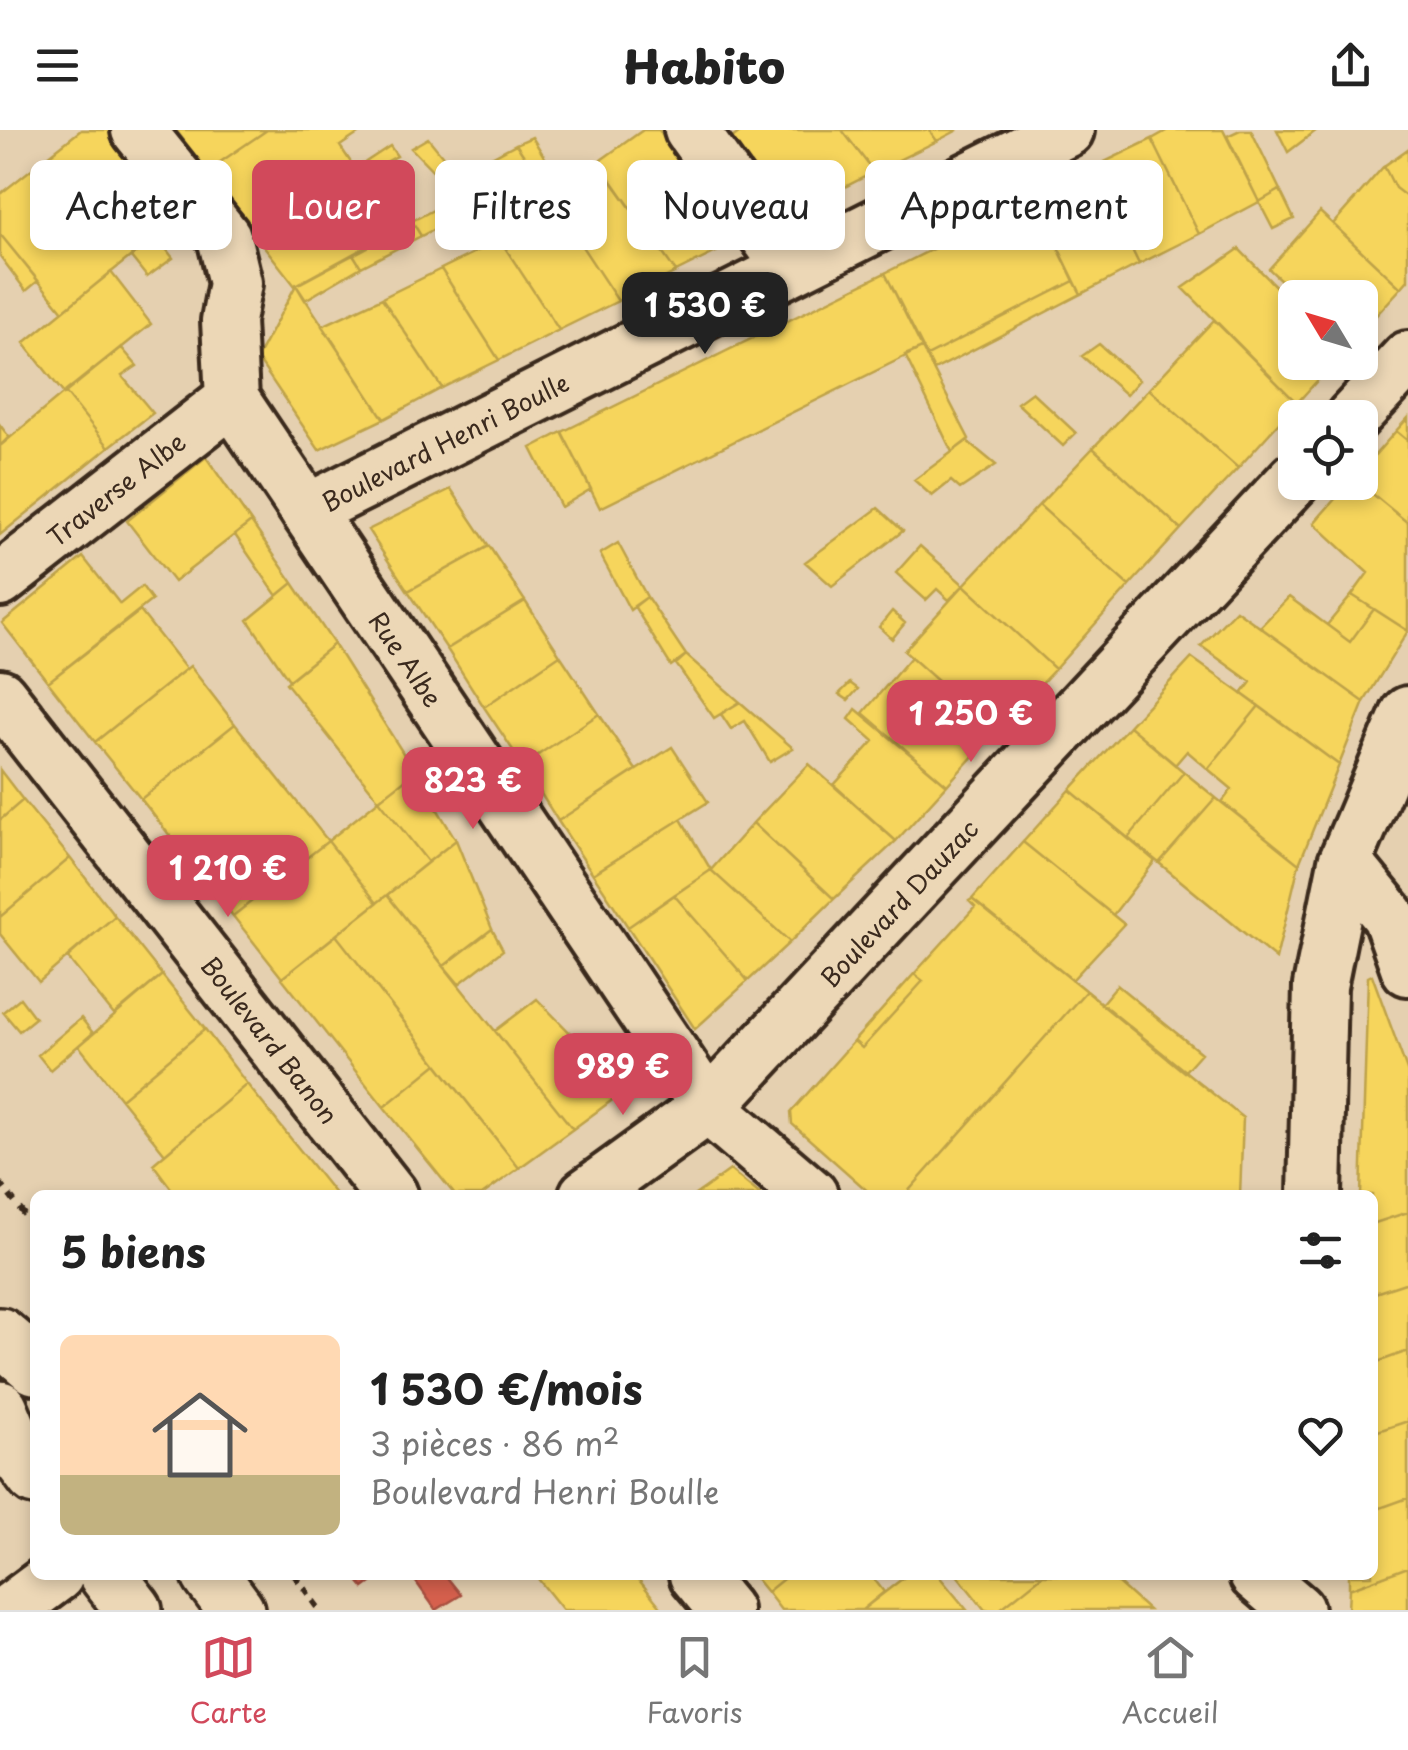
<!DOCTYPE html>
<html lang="fr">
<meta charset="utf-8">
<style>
:root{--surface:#fff;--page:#f2f2f2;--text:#222;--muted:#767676;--line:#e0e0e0;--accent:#d1495b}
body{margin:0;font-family:"Playpen Sans",sans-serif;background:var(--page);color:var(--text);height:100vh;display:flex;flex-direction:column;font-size:38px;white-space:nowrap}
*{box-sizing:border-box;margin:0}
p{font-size:32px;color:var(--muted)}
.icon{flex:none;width:55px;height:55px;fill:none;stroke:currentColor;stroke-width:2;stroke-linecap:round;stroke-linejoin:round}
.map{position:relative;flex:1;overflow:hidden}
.sheet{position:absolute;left:30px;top:1060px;width:1348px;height:390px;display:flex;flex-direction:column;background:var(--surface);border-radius:15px;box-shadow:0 5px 15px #0003}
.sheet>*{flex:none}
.hud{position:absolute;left:30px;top:30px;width:1350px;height:90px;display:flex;gap:20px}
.needle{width:65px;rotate:308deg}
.fabs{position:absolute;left:1278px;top:150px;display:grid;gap:20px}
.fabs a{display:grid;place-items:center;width:100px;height:100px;border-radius:15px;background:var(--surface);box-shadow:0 5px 15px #0003;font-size:50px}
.price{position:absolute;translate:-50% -85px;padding:0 22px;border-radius:20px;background:var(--accent);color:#fff;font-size:32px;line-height:65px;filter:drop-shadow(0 2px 5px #0008)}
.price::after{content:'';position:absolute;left:50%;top:60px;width:30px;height:22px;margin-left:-15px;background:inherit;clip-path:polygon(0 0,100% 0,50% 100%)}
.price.active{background:#222;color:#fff}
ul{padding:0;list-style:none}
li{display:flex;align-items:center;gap:30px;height:250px;padding:0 30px}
li span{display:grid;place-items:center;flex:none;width:280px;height:200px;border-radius:15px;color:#555}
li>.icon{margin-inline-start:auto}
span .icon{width:120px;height:120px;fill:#fffc;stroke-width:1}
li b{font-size:42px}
h2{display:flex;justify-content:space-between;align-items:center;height:120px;padding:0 30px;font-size:42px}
.tag{padding:0 35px;border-radius:15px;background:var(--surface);box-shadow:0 5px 15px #0003;font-size:35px;line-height:90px}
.tag.active{background:var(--accent);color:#fff}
header{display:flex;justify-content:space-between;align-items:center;height:130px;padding:0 30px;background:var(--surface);font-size:45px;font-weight:800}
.dock{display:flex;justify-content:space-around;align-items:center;height:140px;border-top:2px solid var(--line);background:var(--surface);font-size:28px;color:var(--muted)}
.dock a{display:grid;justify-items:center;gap:5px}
.dock .active{color:var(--accent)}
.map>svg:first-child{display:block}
</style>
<header><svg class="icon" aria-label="menu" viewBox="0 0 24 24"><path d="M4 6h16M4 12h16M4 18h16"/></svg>Habito<svg class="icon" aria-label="share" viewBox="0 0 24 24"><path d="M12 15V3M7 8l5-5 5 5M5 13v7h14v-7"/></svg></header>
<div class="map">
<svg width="1408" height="1480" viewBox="0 0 1408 1480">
<rect width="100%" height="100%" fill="#e5d0b0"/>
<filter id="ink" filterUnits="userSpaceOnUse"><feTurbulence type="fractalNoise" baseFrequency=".01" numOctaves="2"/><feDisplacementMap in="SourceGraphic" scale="20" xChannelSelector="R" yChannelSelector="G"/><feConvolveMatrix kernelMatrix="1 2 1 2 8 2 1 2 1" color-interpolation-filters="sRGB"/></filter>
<g filter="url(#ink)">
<path fill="#f6d55c" stroke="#bea249" stroke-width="2.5" d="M81,0H110L181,86L63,181L0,104V64Z
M176,0H267L207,41Z
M267,0H364L340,16L360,46L256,106L207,41Z
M643,0H659L738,111L676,142L598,32Z
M743,0H842L874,42L788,86L732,8Z
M842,0H929L937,11L874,42Z
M929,0H958L937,11Z
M1168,0H1223L1259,72L1199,104L1152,9Z
M1240,0H1251L1280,60L1259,72L1227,6Z
M1277,0H1317L1288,22Z
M532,7L555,44L542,53L516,14Z
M428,8L458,45L444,52L411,18Z
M1152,9L1199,104L1139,134L1092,38Z
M516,14L528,32L470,65L458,45Z
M390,16L397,26L360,46L355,39Z
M1408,19V68L1395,58L1384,36Z
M1384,36L1395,58L1408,68V150L1401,158L1333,94Z
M1092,38L1139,134L1081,164L1034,68Z
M612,51L676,142L618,171L558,80Z
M352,52L390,105L295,156L256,106Z
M1280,60L1294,89L1273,99L1259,72Z
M468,62L490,94L471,101L461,85L421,106L412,91Z
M1034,68L1074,151L927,226L885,143Z
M558,80L618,171L559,200L500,110Z
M1320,82L1401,158L1360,203V168H1300L1269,139Z
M412,91L421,106L361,137L353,124Z
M0,104L38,151L26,161L0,126Z
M156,106L173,128L147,147L131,127Z
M500,110L559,200L499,230L441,139Z
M1239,119L1295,176V232H1334L1297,273L1183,158Z
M353,124L361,137L305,170L296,155Z
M441,139L499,230L442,258L382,168Z
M111,142L151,194L64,264L24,213Z
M885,143L922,218L600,378L562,302Z
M1074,151L1081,164L934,240L927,226Z
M296,155L384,289L319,320L257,228Z
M382,168L442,258L384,289L322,196Z
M1214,190L1297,273L1238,338L1149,259Z
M1099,214L1139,250L1126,265L1082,226Z
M121,217L137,236L122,246L153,283L109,317L65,262Z
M922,218L969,309L952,322L905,225Z
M1149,259L1238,338L1181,399L1093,318Z
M65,262L109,317L0,405V316Z
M1032,262L1076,303L1063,316L1017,273Z
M1408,288V311L1396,301Z
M0,295L9,307L0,316Z
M1396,301L1408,311V393L1358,352L1360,342Z
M562,302L591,359L561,377L531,318Z
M967,311L996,335L960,359L951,351L932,366L914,350Z
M1093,318L1181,399L1129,456L1039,375Z
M206,327L251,392L174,452L127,391Z
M1350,352H1358L1408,393V501L1352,465L1368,443L1314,393Z
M451,359L489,416L408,461L368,400Z
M1039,375L1129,456L1055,539L964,455Z
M878,378L903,401L832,456L805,432Z
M251,392L293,453L277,466L235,405Z
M618,413L647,467L630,480L600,424Z
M489,416L525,471L447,519L408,461Z
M920,416L964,455L949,470L937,459L926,470L896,443Z
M83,427L120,474L142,456L152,470L48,552L2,493Z
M293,453L334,514L289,550L248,490Z
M964,455L1055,539L995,602L904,521Z
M1352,465L1374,479L1350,512L1327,495Z
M647,467L686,525L671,536L634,476Z
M1289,467L1350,512L1374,479L1408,501L1364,572L1260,497Z
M525,471L560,525L484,577L447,519Z
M1236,480L1364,572L1339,635L1242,564L1251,552L1201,516Z
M140,481L186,539L95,612L48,552Z
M892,481L905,493L892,509L879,497Z
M334,514L415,642L379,670L286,553Z
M560,525L599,584L523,635L484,577Z
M686,525L740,572L714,588L676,534Z
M911,527L995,602L947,655L863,583Z
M1192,528L1259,576L1208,639L1187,621L1175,635L1129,596Z
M190,536L235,594L141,669L95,612Z
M850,553L858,559L848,570L839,564Z
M740,572L793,618L770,632L745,591L731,599L721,584Z
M1259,576L1339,635L1299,734L1222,672L1232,659L1208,639Z
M856,579L947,655L896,711L834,655L874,611L849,589Z
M599,584L636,640L558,691L523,635Z
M235,594L328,711L233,786L141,669Z
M1129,596L1184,642L1128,708L1070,660Z
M672,617L708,672L593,744L558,691Z
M809,634L896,711L834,769L753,693Z
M0,640L23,670L0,690Z
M415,642L456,710L428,732L379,670Z
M1184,642L1216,668L1159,733L1128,708Z
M1070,660L1155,731L1113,785L1023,712Z
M1216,668L1299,734L1276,829L1159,733Z
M23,670L70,728L0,787V690Z
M379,670L428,732L377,773L328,711Z
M681,689L711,740L628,797L593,744Z
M753,693L834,769L790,812L711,740Z
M456,710L492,799L444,836L387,765Z
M328,711L377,773L282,848L233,786Z
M1023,712L1124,794L1072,850L972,769Z
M70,728L115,786L39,852L0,804V787Z
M711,740L790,812L748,851L674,765Z
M387,765L573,999L519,1038L336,805Z
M674,765L748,851L695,899L628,797Z
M972,769L1086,861L905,1065H872L792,994L791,982L854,911L862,918L923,851L914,844L975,777L969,771Z
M115,786L162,845L114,885L67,827Z
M492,799L503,820L459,854L444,836Z
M336,805L437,934L384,977L282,848Z
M914,844L923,851L862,918L854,911Z
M162,845L205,899L121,969L79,916Z
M1372,845L1408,943V1082L1372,1094V1065H1361L1368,847Z
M1117,855L1201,923L1184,942L1101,874Z
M1086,861L1243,988L1240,1065H905Z
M20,868L35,888L19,901L3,882Z
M537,869L626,960L573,999L495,901Z
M81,888L93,903L50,940L38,925Z
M205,899L247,954L165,1024L121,969Z
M437,934L519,1038L482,1065H455L384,977Z
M247,954L320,1045L336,1065H176L153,1034Z
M730,1040L761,1065H695L705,1058Z
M1408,1082V1152L1372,1164V1094Z
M1408,1152V1221L1372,1234V1164Z
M1408,1221V1291L1372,1303V1234Z
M1408,1291V1368L1372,1381V1303Z
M1408,1368V1437L1349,1459V1445H1372V1381Z
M1408,1437V1480H1348L1349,1459Z
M535,1445H635L663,1480H563Z
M753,1445H788L767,1462Z
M788,1445H871L884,1462L862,1480H781L767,1462Z
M907,1445H938L967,1480H862Z
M957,1445H1043L999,1480H985Z
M1043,1445H1109L1148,1480H999Z"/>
<path fill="#d6604d" stroke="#a8503f" stroke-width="2.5" d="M353,1445H382L364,1458Z
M411,1445H445L461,1465L436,1480Z"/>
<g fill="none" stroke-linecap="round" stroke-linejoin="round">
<defs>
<path id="street" d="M138,0L224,107L235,153L228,191L232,269L708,977L811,1065
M691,0L790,138
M1352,288L1408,228
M307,381L1067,0
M0,450L232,269
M0,566L391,1065
M1345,732L1389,786L1408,839
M586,1065L708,977L1295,349
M1315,1065L1320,856L1345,732L1408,583
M696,1445L725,1480
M1256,1445L1297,1480
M10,1480L57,1445"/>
<path id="secondary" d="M0,1206L35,1236
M0,1279L20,1327L35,1347
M107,1445L134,1480
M210,1445L236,1480"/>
</defs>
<use href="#street" stroke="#3b2a1e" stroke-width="60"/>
<use href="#secondary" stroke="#3b2a1e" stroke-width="62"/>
<path stroke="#3b2a1e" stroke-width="6" stroke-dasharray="8 8" stroke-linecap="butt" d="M0,1053L35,1099
M294,1445L320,1480"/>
<use href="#street" stroke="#ecd7b6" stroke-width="52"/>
<use href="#secondary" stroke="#ecd7b6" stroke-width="55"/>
</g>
</g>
<g text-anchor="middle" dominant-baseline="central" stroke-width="10" stroke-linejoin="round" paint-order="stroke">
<g font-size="25" fill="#3b2a1e" stroke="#ecd7b6">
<text transform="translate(445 312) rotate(-27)">Boulevard Henri Boulle</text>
<text transform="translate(116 359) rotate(-38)">Traverse Albe</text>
<text transform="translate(406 529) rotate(56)">Rue Albe</text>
<text transform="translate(899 773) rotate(-47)">Boulevard Dauzac</text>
<text transform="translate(270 910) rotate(52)">Boulevard Banon</text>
</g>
</g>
</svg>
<div class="fabs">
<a><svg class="needle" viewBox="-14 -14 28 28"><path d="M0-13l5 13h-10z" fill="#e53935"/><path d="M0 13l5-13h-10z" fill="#767676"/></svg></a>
<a><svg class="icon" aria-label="locate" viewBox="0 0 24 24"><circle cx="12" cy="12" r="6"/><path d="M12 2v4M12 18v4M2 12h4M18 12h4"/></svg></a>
</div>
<b class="price active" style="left:705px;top:227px">1 530 €</b>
<b class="price" style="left:971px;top:635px">1 250 €</b>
<b class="price" style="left:473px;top:702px">823 €</b>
<b class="price" style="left:228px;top:790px">1 210 €</b>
<b class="price" style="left:623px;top:988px">989 €</b>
<div class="hud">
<a class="tag">Acheter</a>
<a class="tag active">Louer</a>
<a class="tag">Filtres</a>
<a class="tag">Nouveau</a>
<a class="tag">Appartement</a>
</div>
<section class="sheet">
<h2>5 biens<svg class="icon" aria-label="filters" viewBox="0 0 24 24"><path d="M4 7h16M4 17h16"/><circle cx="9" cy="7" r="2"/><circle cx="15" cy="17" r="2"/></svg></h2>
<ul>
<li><span style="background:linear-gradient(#ffd9b3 70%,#c2b280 0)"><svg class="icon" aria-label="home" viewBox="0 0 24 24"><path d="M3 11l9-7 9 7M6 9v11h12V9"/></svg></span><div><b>1 530 €/mois</b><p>3 pièces · 86 m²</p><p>Boulevard Henri Boulle</p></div><svg class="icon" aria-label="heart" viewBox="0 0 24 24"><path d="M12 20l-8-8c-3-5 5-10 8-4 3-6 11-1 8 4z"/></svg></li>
</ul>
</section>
</div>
<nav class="dock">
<a class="active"><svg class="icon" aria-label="map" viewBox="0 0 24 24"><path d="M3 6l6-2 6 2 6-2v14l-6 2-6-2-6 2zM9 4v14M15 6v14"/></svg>Carte</a>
<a><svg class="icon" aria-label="saved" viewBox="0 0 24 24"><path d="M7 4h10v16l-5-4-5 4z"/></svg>Favoris</a>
<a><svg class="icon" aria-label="home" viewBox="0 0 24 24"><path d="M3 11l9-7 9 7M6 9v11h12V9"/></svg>Accueil</a>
</nav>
